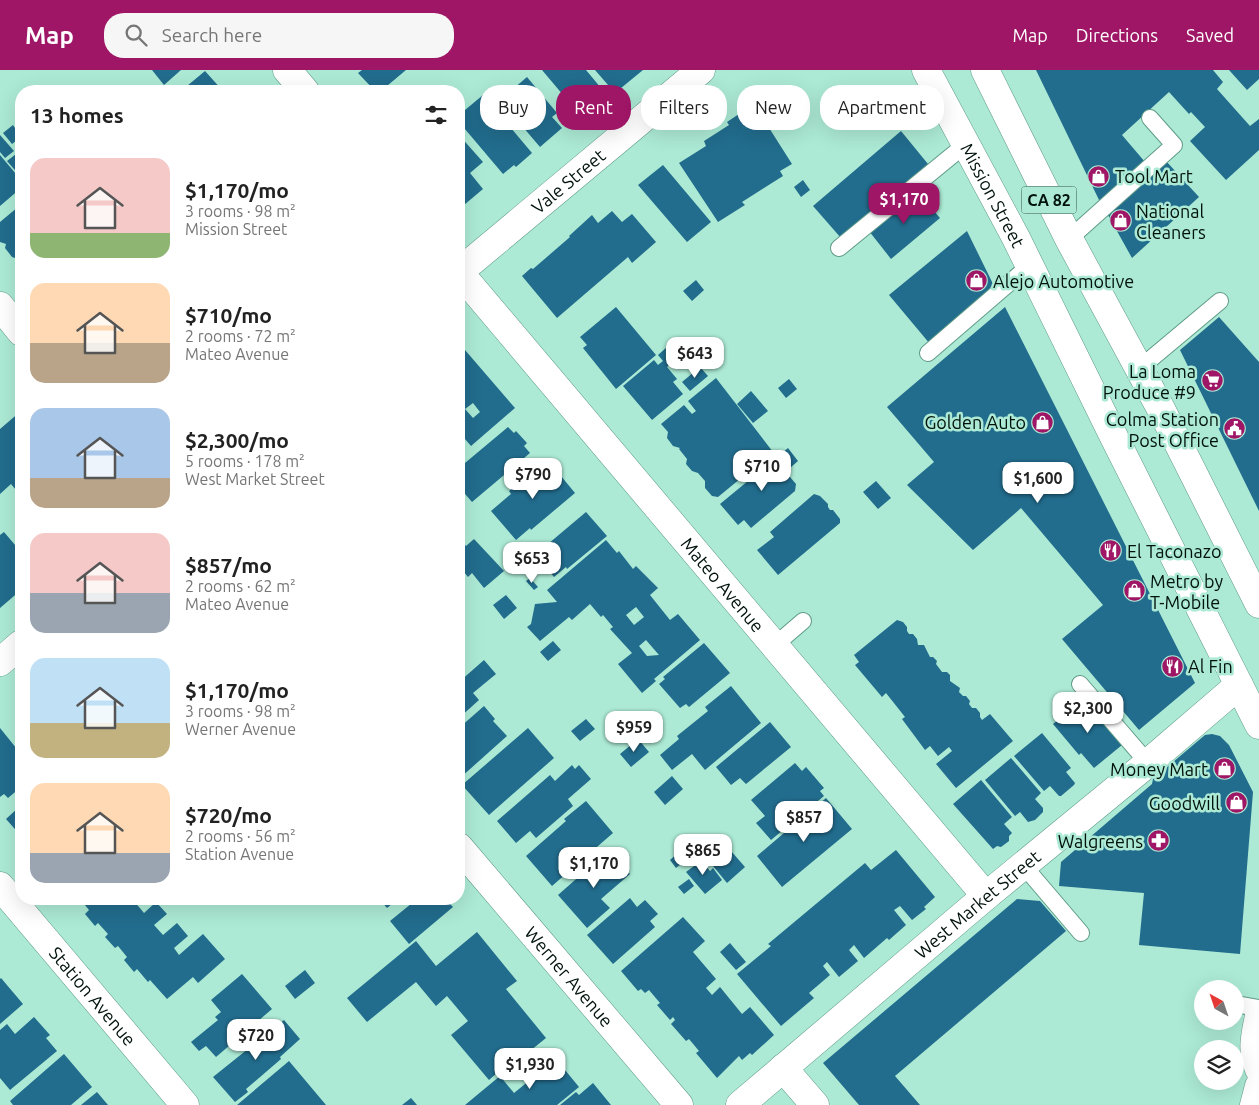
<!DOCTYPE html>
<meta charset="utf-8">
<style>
:root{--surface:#fff;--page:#f6f6f6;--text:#222;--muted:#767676;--accent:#9e1665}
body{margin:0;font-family:Ubuntu,sans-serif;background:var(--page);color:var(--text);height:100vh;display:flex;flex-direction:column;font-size:19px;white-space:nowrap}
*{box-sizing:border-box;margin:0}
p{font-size:16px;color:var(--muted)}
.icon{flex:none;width:28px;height:28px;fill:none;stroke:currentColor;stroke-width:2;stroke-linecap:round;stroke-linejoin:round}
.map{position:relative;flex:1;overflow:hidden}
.sheet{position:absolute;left:15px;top:15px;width:450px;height:820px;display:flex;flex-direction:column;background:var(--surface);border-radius:20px;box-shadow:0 5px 20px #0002}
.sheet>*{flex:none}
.banner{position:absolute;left:480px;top:15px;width:475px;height:45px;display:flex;gap:10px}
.needle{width:32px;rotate:320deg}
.buttons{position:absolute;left:1194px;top:910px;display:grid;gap:10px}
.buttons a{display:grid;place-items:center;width:50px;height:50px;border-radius:50%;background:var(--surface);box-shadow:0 5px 20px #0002;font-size:25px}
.price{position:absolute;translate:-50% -42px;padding:0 11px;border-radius:10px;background:#fff;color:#222;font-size:16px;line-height:32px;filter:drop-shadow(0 1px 2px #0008)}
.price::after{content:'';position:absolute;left:50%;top:30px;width:15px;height:11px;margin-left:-8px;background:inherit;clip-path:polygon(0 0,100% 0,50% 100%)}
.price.on{background:var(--accent);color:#fff}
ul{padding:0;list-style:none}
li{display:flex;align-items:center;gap:15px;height:125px;padding:0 15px}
li span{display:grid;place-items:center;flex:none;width:140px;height:100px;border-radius:15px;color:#555}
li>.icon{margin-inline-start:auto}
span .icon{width:60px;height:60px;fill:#fffc;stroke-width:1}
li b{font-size:21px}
h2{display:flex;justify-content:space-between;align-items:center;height:60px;padding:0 15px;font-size:21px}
.chip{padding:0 18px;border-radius:20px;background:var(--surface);box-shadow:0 5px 20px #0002;font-size:18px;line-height:45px}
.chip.on{background:var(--accent);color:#fff}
header{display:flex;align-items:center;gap:30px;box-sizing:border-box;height:70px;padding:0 25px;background:var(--accent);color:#fff}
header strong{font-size:24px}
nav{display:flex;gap:28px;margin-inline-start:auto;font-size:18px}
.search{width:350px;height:45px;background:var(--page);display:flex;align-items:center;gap:12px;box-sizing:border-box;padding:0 18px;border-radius:20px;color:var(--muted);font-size:19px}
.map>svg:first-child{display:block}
</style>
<header>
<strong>Map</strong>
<div class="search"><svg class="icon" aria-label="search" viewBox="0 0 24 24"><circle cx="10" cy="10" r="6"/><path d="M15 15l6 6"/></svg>Search here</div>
<nav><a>Map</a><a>Directions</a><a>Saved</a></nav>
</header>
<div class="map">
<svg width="1259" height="1035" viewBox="0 0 1259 1035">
<rect width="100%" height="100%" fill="#acead5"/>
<path fill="#226c8d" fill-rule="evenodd" d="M152,0H181L164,15Z
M362,0H406L381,21H375L358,3Z
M542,0H586L611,30L585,51Z
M595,0H643L615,23Z
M1036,0H1213L1223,12L1217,19L1250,56L1259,49V80L1226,110L1190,71L1205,57L1191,42L1189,44L1169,22L1122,65L1145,92L1100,132Z
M1229,0H1259V9L1247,20Z
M205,1L223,21H181Z
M527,7L557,43L552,47L562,58L540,77L500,30Z
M483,25L532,83L516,97L514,95L503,104L459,52V45Z
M754,34L792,94L780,101L783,106L742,132L745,135L718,152L679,93L706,76L704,71L729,55L727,52Z
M13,55L21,67L12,74L3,63Z
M901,61L928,94L841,168L813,136Z
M0,65L14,81L5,88L0,82Z
M459,65L483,92L470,103L483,119L464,135L459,129Z
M16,84L21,90V107L7,91Z
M0,85L21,110V118L0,136Z
M1166,91L1199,127L1132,188L1108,145Z
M663,95L711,152L687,172L638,115Z
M803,110L810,120L801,127L794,117Z
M917,121L940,148L891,189L869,161Z
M18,137L21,139V186L18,189L12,187L5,178L6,174L0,172V152Z
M612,141L622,152L632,144L656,172L632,193L628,187L557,248L522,206L531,198L533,199L570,167L569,166L592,145L598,153Z
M967,161L996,220L930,274L889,225Z
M696,210L704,220L692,231L683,221Z
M616,237L656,285L616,319L583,278L587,275L580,267Z
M1005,237L1195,613L1139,660L1062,569L1103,535L1021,438L973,480L907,415L934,392L887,337Z
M1219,247L1259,292V441L1180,280Z
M677,268L687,280L667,297L677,309L673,312L683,324L652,350L623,316L654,290L658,295L663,291L658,285Z
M459,273L515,338L471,376L459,362ZM473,333L480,342L473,348L465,339Z
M700,297L708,306L690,321L682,312Z
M716,308L773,382L718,427L712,426L705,418V411L698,403L692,401L686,394L687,389L679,379L680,378L673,376L667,368L668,362L661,354L684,335L692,344L696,341L688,331Z
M789,309L797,319L786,328L778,318Z
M751,321L768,341L753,353L737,334Z
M21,341V426L11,414L0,424V359Z
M508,357L514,363L516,361L527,373L524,376L530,383L472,432L459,417L460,412L459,410V398Z
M788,378L798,391L782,405L790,407L796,414L795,421L751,458L744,450L738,455L720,434Z
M547,389L575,423L531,460L530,458L516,470L491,441L511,424L509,421Z
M876,411L891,428L878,439L863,422Z
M814,424L820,426L828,434V437L830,440H833L840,449V453L778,505L757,480L774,467L770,462Z
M586,442L607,466L567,499L566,497L554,507L537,486L549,476L548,474Z
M4,462L21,482V520L0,538V465Z
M459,468L466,476L474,469L504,501L484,518L472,503L468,507L459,496Z
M606,470L617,483L619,481L633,499L636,496L658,518L650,525L670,550L678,544L700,570L654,609L656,611L642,623L618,594L632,583L610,559L613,557L603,545L601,547L590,534L572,550L569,547L540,571L527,557L531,554L535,534L557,532L547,520ZM636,537L644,547L634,555L626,545ZM646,570L659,585L647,586L639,576Z
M530,508L538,517L534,520L526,511Z
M506,525L517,538L504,549L493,535Z
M897,550L903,552L907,557V561L909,564H913L917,569L918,575H924L930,587H933L937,591L936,594L942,602H947L950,605V611L960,618L959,622L963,626H966L970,631L969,634L972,638H976L980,643V647L982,650L990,644L1013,671L956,718L936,694L952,681L949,677L938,686L930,676L925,680L902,649L905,647L886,623L882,627L855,595L859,592L854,585Z
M553,571L561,580L548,591L540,582Z
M704,573L730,603L689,637L686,634L680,638L659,614L665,609L663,607Z
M484,590L496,604L473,623L479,630L459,648V612Z
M731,616L761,653L705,700L692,684L672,700L660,685L679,669L677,666L708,641L705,637Z
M1084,629L1122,675L1094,698L1081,683L1079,685L1053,654Z
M484,636L495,649L493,651L507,666L460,708L459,658Z
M586,649L595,659L580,671L571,661Z
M770,652L791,677L746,714L740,708L731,715L716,697Z
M0,658L21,684V717L8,728L4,724L0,727Z
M528,658L554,688L489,745L462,715Z
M1042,663L1071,698L1066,702L1075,713L1074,715L1061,726H1059L1050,716L1044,721L1014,686Z
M1212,664L1220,666L1229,675L1253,722L1240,884L1139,875L1144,823L1059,816L1061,792L1152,714L1153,709L1205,665Z
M638,669L649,682L631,697L620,684Z
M1011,688L1041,723L1035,729L1043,738V742L1035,750L1028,752L1020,742L1015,746L985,710Z
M795,693L802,701L806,697L824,718L820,721L824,726L771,770L756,753L765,746L751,730Z
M572,695L575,699L579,695L591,709L568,729L573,736L536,768L530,761L516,773L497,751L550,705L555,711Z
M672,706L683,719L665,735L654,722Z
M981,710L1012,747L1004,754L1012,763L1009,766V771L1001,777L997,776L993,779L953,734Z
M21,728V766L6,749L18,738L15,734Z
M826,728L852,759L782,817L757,786L797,752L807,764L812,759L803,748Z
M586,731L613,763L552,816L526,786L566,751L564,749Z
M609,780L630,804L601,829L610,838L587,858L558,825Z
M896,780L935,827L924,837L926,839L912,850L900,836L894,840L906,855L889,870L887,868L864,888L854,875L849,880L858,891L839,907L827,892L823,896L830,905L809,923L814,928L781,956L737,904L771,876L768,874L865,793L871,800Z
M731,781L745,797L727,813L713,796Z
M679,782L686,790L676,798L670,790Z
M698,786L710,801L713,798L722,810L705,824L686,802L694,796L691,792Z
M689,809L694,816L684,824L678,817Z
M630,828L637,837L645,830L658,844L650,851L655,857L613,894L587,865Z
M72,829H138L134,831L144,843L156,832L167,844L154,855L163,865L177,853L188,866L174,878L179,885L203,864L225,889L198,913L193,907L167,929L150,910L148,912L137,899L134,902L124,890L127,887L118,876L115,878L105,867L108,864L98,853L95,856L85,844L89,840L80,829L76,833Z
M379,829H398L387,838Z
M417,829H445L453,837L409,874L390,851Z
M1017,829L1040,831L1066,861L895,1006L920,1035H859L823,993Z
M683,847L705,871L693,882L716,909L706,918L712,925L720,917L742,944L750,937L774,965L752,985L750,983L742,990L739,986L717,1008L696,983L699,981L689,969L686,971L671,954L675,950L673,947L670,950L657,935L660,933L649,920L645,923L641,919L638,921L621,901Z
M477,862L517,911L506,919L546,968L509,998L506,995L489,1010L451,965L468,951L447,926L436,936L416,912L367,952L347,928L416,871L436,896Z
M730,873L746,892L736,900L720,882Z
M305,900L315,913L295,929L285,916Z
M242,904L272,939L216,987L206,976L199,981L191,972L218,950L215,947L221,942L211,930Z
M1,908L23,934L0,954V909Z
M34,947L50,965L46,968L57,981L10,1020L0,1008V960L7,954L15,964Z
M284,950L300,969L280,987L281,989L246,1019L248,1022L235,1032L213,1007Z
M64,984L92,1017L71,1035H13L10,1031Z
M556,989L579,1017L557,1035H465L500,1006L514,1023Z
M289,991L326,1035H237Z
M593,1013L611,1035H560L576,1022L579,1025Z
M97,1022L108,1035H81Z
M411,1028L417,1035H402Z"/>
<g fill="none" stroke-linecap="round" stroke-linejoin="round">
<defs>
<path id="lane" d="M1069,169L1174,75L1150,48
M839,178L966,74
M928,283L1029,196
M1140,298L1220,231
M774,576L803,551
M1080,614L1148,693
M1023,795L1081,863
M1235,934L1259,938"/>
<g id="street">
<path d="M287,0L305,21"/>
<path id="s1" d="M459,202L986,826"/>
<path id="s2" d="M459,202L701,0"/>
<path d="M0,236L21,262"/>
<path d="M0,592L21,574"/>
<path id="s3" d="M459,777L679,1035"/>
<path id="s4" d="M0,816L185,1035"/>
<path d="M783,998L815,1035"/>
<path id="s5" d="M740,1035L986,826L1148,693L1239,615"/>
</g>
<path id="secondary" d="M1259,946C1255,965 1251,981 1259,999
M1254,1035L1259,1016"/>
<g id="primary">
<path id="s6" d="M926,0L1016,168L1113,365L1259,655"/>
<path d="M985,0L1069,169L1161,339L1259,534"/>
</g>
</defs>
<use href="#lane" stroke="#5f9b88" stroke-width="18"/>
<use href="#street" stroke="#5f9b88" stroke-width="29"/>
<use href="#secondary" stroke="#5f9b88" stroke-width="29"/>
<use href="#primary" stroke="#5f9b88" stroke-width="29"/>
<use href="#lane" stroke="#fff" stroke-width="16"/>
<use href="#street" stroke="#fff" stroke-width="28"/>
<use href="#secondary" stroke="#fff" stroke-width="28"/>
<use href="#primary" stroke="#fff" stroke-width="28"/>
</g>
<defs>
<symbol id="shop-disc" viewBox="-11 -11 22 22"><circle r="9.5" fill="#9e1665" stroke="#acead5"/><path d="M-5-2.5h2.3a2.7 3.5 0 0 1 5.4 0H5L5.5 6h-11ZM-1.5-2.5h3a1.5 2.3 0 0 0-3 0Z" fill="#fff"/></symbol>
<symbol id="supermarket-disc" viewBox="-11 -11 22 22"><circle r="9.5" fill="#9e1665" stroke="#acead5"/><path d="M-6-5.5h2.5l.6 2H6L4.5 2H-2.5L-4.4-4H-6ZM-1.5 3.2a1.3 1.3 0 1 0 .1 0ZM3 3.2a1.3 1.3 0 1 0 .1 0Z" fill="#fff"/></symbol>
<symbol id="civic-disc" viewBox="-11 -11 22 22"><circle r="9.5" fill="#9e1665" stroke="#acead5"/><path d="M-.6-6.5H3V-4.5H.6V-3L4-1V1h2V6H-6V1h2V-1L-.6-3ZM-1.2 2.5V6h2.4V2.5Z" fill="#fff"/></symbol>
<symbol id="restaurant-disc" viewBox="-11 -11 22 22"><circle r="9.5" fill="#9e1665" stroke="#acead5"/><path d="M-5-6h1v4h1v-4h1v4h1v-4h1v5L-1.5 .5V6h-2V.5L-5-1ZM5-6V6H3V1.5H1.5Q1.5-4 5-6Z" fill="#fff"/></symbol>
<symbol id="pharmacy-disc" viewBox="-11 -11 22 22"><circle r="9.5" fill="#9e1665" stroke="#acead5"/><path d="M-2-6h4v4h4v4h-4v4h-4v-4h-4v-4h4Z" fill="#fff"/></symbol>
</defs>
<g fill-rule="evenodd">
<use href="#shop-disc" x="1086" y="94" width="25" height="25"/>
<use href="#shop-disc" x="1108" y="138" width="25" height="25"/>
<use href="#shop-disc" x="964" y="198" width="25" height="25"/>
<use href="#supermarket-disc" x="1200" y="298" width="25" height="25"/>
<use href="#shop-disc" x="1030" y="340" width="25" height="25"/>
<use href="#civic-disc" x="1222" y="346" width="25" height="25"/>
<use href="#restaurant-disc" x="1098" y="468" width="25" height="25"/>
<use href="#shop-disc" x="1122" y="508" width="25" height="25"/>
<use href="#restaurant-disc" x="1160" y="584" width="25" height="25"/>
<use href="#shop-disc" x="1212" y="686" width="25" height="25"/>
<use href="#shop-disc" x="1224" y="720" width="25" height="25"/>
<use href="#pharmacy-disc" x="1146" y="758" width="25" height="25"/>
</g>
<g text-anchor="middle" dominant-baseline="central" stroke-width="5" stroke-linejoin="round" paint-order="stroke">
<rect fill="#acead5" stroke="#345348" stroke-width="1" x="1021.5" y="116.5" width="55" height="27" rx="4"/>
<g font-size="16" font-weight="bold" fill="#00120c">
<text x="1049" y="130">CA 82</text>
</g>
<g font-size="18" fill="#00120c" stroke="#acead5" text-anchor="start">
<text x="1115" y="106">Tool Mart</text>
<text x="1136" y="141">National<tspan x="1136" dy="21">Cleaners</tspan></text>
<text x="993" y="211">Alejo Automotive</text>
<text x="1196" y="301" text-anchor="end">La Loma<tspan x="1196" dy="21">Produce #9</tspan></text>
<text x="1219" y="349" text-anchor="end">Colma Station<tspan x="1219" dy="21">Post Office</tspan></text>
<text x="1026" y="352" text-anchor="end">Golden Auto</text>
<text x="1127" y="481">El Taconazo</text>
<text x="1150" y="511">Metro by<tspan x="1150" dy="21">T-Mobile</tspan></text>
<text x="1188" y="596">Al Fin</text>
<text x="1208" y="699" text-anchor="end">Money Mart</text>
<text x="1220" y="733" text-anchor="end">Goodwill</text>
<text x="1143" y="771" text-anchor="end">Walgreens</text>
</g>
<g font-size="18" fill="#00120c" stroke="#acead5">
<text stroke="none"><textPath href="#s2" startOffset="142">Vale Street</textPath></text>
<text stroke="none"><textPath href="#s6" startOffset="142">Mission Street</textPath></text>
<text stroke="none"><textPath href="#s1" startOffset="409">Mateo Avenue</textPath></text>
<text stroke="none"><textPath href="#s5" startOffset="311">West Market Street</textPath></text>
<text stroke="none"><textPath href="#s3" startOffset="170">Werner Avenue</textPath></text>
<text stroke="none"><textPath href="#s4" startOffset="144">Station Avenue</textPath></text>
</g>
</g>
</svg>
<div class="buttons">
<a><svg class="needle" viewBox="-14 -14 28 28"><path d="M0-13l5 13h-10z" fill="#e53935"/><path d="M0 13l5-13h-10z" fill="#767676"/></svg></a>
<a><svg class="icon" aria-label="layers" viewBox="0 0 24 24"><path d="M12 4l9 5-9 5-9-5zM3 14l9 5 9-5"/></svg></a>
</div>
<b class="price on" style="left:904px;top:155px">$1,170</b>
<b class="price" style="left:695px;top:309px">$643</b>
<b class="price" style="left:762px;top:422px">$710</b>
<b class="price" style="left:533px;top:430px">$790</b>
<b class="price" style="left:1038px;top:434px">$1,600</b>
<b class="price" style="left:532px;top:514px">$653</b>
<b class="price" style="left:1088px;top:664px">$2,300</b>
<b class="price" style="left:634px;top:683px">$959</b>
<b class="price" style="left:804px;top:773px">$857</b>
<b class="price" style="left:703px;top:806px">$865</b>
<b class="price" style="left:594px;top:819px">$1,170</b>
<b class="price" style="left:256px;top:991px">$720</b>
<b class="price" style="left:530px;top:1020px">$1,930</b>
<div class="banner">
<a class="chip">Buy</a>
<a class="chip on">Rent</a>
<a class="chip">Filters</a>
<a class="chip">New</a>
<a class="chip">Apartment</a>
</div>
<section class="sheet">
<h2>13 homes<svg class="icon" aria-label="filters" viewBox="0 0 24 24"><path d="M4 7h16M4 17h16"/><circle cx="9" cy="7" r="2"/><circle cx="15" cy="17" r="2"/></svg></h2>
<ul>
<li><span style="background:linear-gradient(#f6c9c9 75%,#8fb573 0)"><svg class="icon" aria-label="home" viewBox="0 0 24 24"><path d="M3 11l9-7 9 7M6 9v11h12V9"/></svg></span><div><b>$1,170/mo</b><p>3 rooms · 98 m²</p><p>Mission Street</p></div></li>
<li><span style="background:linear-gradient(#ffd9b3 60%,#b9a48a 0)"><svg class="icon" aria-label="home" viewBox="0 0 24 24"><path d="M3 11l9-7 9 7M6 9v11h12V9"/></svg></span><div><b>$710/mo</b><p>2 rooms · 72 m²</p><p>Mateo Avenue</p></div></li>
<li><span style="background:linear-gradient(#a9c7e8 70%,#b9a48a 0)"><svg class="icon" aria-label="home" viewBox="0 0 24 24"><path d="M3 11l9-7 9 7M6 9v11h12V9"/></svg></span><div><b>$2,300/mo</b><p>5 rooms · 178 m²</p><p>West Market Street</p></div></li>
<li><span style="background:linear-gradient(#f6c9c9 60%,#9aa5b1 0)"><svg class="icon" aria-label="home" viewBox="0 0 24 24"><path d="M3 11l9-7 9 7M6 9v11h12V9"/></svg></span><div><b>$857/mo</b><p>2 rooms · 62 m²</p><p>Mateo Avenue</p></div></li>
<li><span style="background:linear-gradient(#bfe0f5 65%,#c2b280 0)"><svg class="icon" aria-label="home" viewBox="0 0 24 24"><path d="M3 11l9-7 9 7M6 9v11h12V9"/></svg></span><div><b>$1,170/mo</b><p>3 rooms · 98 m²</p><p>Werner Avenue</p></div></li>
<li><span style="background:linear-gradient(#ffd9b3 70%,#9aa5b1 0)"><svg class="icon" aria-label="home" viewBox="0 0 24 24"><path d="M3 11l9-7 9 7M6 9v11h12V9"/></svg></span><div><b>$720/mo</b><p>2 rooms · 56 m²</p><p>Station Avenue</p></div></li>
</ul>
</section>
</div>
